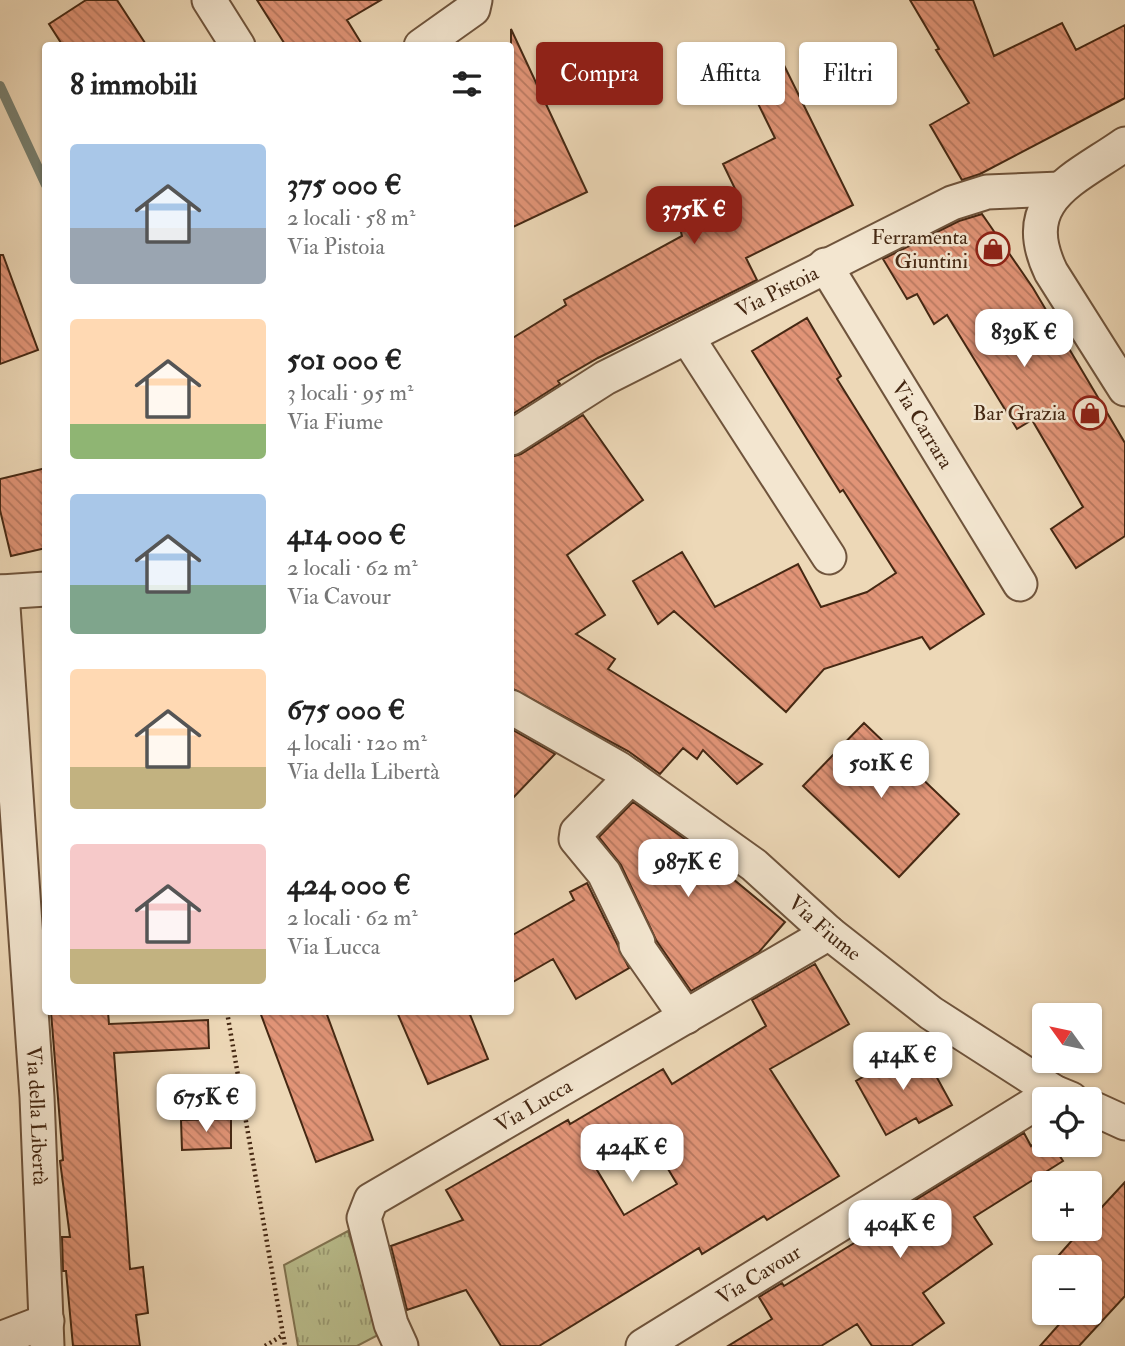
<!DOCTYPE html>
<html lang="it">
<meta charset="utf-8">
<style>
:root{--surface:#fff;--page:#f6f6f6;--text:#222;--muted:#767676;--accent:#8f2418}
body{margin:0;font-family:"IM FELL Double Pica",serif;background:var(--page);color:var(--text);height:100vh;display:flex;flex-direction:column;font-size:26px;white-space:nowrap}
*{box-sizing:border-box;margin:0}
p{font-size:23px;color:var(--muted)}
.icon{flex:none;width:38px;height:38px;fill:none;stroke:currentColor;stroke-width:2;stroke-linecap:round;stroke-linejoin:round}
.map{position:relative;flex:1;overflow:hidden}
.panel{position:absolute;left:42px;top:42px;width:472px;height:973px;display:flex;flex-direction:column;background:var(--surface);border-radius:7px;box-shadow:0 2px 5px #0004}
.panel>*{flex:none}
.guide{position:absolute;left:536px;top:42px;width:483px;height:63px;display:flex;gap:14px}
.needle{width:46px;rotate:303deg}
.fabs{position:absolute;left:1032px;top:1003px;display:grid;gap:14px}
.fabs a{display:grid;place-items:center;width:70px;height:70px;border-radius:7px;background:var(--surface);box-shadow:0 2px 5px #0004;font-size:35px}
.price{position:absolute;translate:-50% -60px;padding:0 16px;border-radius:14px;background:#fff;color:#222;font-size:23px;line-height:46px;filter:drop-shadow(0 2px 4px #0008)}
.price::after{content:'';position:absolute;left:50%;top:42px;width:21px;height:16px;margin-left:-10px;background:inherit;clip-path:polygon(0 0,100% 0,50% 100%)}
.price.active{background:var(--accent);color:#fff}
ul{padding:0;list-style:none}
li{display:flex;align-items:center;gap:21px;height:175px;padding:0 28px}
li span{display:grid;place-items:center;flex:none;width:196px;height:140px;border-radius:7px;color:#555}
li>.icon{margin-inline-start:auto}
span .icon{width:84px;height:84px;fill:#fffc;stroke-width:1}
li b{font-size:30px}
h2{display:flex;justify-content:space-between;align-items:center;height:84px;padding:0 28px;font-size:30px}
.pill{padding:0 24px;border-radius:7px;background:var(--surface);box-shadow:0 2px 5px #0004;font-size:24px;line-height:63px}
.pill.active{background:var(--accent);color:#fff}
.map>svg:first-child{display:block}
</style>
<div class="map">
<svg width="1125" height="1346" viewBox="0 0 1125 1346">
<defs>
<pattern id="grass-tufts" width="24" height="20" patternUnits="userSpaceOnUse" patternTransform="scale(1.75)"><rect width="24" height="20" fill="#babe8d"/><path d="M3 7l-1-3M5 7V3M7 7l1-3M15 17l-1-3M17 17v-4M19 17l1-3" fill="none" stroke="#999a72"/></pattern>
<pattern id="building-back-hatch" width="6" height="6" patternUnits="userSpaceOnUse" patternTransform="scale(1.75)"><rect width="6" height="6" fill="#e19477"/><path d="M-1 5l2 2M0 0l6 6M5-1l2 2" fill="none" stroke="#b87960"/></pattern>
</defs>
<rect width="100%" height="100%" fill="#edd8b7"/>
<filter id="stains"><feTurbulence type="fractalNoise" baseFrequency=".00286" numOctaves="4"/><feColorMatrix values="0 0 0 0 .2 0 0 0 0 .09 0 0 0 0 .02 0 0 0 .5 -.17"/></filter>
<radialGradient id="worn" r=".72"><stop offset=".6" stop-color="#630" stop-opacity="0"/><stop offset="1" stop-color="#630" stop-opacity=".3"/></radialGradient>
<path fill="url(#grass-tufts)" stroke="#807350" stroke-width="2" d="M348,1231L380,1334L357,1346H298L284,1265Z"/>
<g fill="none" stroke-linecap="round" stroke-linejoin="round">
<path stroke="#778071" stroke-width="10" d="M0,86L46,185"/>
</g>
<path fill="url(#building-back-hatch)" stroke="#452813" stroke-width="2" fill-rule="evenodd" d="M86,0H117L147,46H63L49,24Z
M257,0H381L347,20L363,46H286Z
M910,0H973L994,56L1062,23L1076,50L1125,25V98L980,174L962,180L930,125L969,103L936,50L939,49Z
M511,29L587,192L511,228Z
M776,49L853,205L746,258L757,280L598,358L558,381L560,384L511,415V339L566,305L564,300L682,236L681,232L697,223L692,213L739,197L723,164L775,138L740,67Z
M982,214L1033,288L1125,443V536L1076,568L1051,529L1083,507L1032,420L1017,429L947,315L934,324L917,294L907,299L883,259L959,221Z
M0,255H3L38,350L0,364Z
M807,318L841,376L837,379L984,614L930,649L922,637L824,669L786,712L674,611L658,624L633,581L682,552L715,607L798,564L821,607L867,592L896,573L843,490L840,492L752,351Z
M583,415L643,500L567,555L605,615L576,634L615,659L608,669L762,764L737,784L703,750L697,759L683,748L660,774L628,751L511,688V457L521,454Z
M46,468V548L11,556L0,510V479Z
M864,723L959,814L899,877L803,786Z
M511,729L555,754L511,800Z
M633,802L686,840L785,922L759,952L691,991L656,940L621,865L599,837Z
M587,883L629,968L576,999L553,959L511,983V936L574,900L570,892Z
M815,964L849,1024L770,1069L839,1176L767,1220L764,1216L702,1254L699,1248L539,1346H501L466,1290L407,1310L391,1246L463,1220L446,1190L568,1120L570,1124L663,1069L672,1084L766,1026L752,1000ZM650,1139L677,1184L624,1215L597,1170Z
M51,1012H108L109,1024L208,1020L209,1048L114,1053L130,1269L143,1267L148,1313L136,1315L140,1346H73L66,1271H63L62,1237H70L60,1161L63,1160Z
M260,1012H326L373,1140L316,1162Z
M397,1012H469L488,1059L428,1084Z
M914,1048L930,1076L935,1074L952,1105L919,1123L916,1118L886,1135L856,1081Z
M231,1119V1148L182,1150L181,1120Z
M1024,1133L1031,1146L1045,1137V1144H1052L1063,1161L974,1217L992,1244L923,1293L944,1323L911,1346H872L857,1324L821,1346H728L772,1319L759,1297L782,1283L784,1286L864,1237L862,1233Z
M1125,1182V1296L1079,1346H1040L1070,1312H1090L1093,1287L1090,1267H1071L1059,1255L1083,1228H1090V1220Z"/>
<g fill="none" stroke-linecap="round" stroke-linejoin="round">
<defs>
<g id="minor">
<path d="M209,0L238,46"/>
<path d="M421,46L473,9L475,0"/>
<path d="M1125,144C1074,180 1016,199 1051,272L1125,389"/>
<path id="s1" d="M825,265L1020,584"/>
<path d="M687,337L829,557"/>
<path id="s2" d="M511,438L605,378L952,203L987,192L1060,189"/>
<path d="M0,592L46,589"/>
<path id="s3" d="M2,592L37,1097L47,1346"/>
<path id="s4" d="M511,707L618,768L754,865L829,933L931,1013L1054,1092L1071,1099"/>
<path d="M631,777L577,832L576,839L604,873L638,943L636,945L686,1017"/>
<path d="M1090,1107L1125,1123"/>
<path d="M0,1339L47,1321"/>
<path id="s5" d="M401,1346L391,1324L364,1218L371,1200L829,933"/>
<path id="s6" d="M643,1346L1054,1092"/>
</g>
</defs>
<use href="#minor" stroke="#6f543c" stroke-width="37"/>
<path stroke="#452813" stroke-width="4.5" stroke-dasharray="2 3.5" stroke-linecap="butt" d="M227,1012L285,1346
M265,1346L283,1335"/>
<use href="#minor" stroke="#f3e6d0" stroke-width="33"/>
</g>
<defs>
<symbol id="shop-ring" viewBox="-11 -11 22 22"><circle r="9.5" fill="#f3e6d0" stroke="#8f2418" stroke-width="1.5"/><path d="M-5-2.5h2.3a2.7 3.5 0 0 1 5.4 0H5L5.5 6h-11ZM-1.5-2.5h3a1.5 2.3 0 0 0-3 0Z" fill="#8f2418"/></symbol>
</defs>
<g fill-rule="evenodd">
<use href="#shop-ring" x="974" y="230" width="38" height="38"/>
<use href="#shop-ring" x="1071" y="394" width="38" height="38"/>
</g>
<g text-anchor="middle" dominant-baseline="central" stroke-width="5" stroke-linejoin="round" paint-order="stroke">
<g font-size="21" fill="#452813" stroke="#f3e6d0" text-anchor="end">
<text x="968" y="237">Ferramenta<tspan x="968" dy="24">Giuntini</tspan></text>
<text x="1066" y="413">Bar Grazia</text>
</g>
<g font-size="21" fill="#452813" stroke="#f3e6d0">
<text stroke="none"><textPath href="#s2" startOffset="304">Via Pistoia</textPath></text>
<text stroke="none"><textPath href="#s1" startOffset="187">Via Carrara</textPath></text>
<text stroke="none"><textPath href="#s4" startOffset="385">Via Fiume</textPath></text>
<text stroke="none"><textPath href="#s5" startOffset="341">Via Lucca</textPath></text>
<text stroke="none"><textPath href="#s3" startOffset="525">Via della Libertà</textPath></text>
<text stroke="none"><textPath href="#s6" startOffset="136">Via Cavour</textPath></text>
</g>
</g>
<rect width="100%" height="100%" filter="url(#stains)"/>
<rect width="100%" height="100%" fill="url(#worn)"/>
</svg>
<div class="fabs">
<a><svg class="needle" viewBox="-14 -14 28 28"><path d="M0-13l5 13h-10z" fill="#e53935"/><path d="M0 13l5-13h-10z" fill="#767676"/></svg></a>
<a><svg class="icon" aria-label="locate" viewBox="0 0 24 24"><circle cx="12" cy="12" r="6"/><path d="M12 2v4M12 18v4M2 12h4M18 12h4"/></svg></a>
<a>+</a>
<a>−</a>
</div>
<b class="price active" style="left:694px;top:246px">375K €</b>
<b class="price" style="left:1024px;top:369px">839K €</b>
<b class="price" style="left:881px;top:800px">501K €</b>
<b class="price" style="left:688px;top:899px">987K €</b>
<b class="price" style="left:903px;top:1092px">414K €</b>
<b class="price" style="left:206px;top:1134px">675K €</b>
<b class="price" style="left:632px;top:1184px">424K €</b>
<b class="price" style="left:900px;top:1260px">404K €</b>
<div class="guide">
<a class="pill active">Compra</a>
<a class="pill">Affitta</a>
<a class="pill">Filtri</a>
</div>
<section class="panel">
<h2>8 immobili<svg class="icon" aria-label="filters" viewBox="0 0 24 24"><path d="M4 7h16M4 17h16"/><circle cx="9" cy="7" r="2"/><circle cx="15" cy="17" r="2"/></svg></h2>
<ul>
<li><span style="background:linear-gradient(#a9c7e8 60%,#9aa5b1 0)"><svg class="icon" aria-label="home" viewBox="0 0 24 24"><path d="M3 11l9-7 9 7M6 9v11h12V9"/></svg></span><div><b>375 000 €</b><p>2 locali · 58 m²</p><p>Via Pistoia</p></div></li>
<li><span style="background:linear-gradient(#ffd9b3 75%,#8fb573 0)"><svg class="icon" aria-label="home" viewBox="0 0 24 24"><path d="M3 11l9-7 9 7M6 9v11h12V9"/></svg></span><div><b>501 000 €</b><p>3 locali · 95 m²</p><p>Via Fiume</p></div></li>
<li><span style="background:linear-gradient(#a9c7e8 65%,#7fa58c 0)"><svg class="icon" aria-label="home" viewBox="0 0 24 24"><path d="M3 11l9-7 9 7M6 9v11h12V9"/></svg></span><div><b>414 000 €</b><p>2 locali · 62 m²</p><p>Via Cavour</p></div></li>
<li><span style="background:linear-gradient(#ffd9b3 70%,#c2b280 0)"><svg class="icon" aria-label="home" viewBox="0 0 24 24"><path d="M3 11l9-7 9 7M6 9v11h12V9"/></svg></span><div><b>675 000 €</b><p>4 locali · 120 m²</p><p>Via della Libertà</p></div></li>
<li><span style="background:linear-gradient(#f6c9c9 75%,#c2b280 0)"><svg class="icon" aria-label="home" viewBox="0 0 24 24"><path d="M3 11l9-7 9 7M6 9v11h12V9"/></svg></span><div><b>424 000 €</b><p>2 locali · 62 m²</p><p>Via Lucca</p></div></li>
</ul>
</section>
</div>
